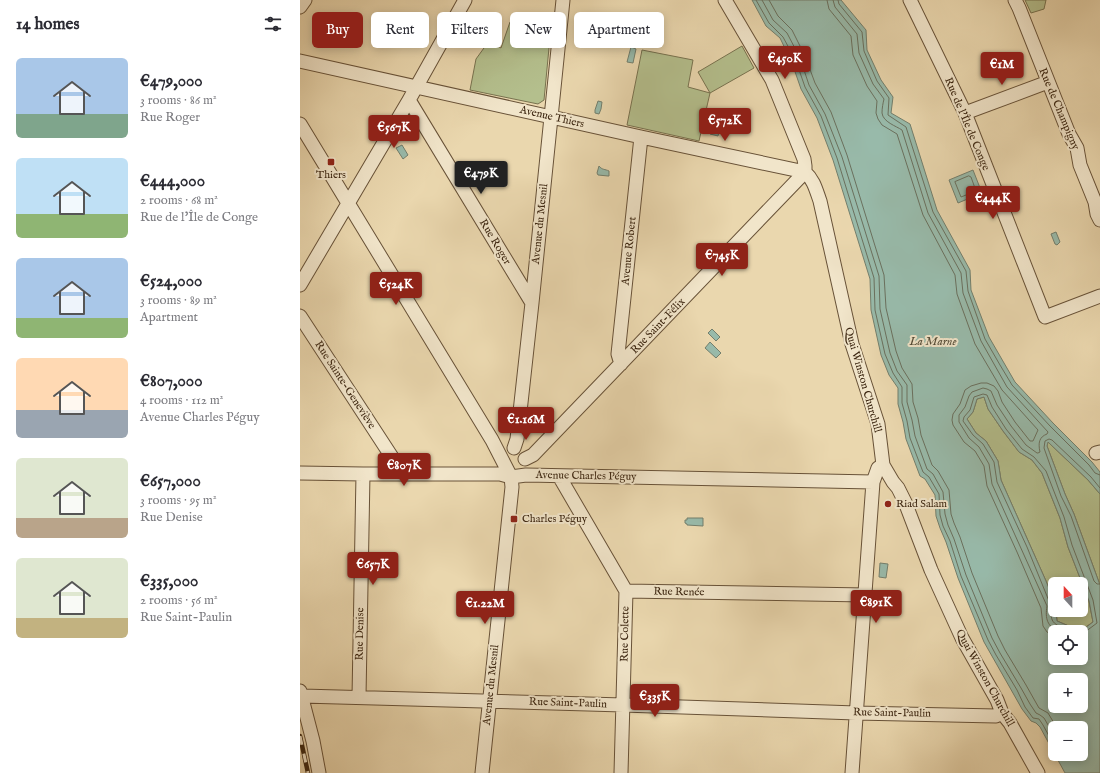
<!DOCTYPE html>
<meta charset="utf-8">
<style>
:root{--surface:#fff;--page:#f2f2f3;--text:#2b2b33;--muted:#7c7c81;--accent:#8f2418}
body{margin:0;font-family:"IM FELL English",serif;background:var(--page);color:var(--text);height:100vh;display:flex;flex-direction:column;font-size:15px;white-space:nowrap}
*{box-sizing:border-box;margin:0}
p{font-size:13px;color:var(--muted)}
.icon{flex:none;width:22px;height:22px;fill:none;stroke:currentColor;stroke-width:2;stroke-linecap:round;stroke-linejoin:round}
.map{position:relative;flex:1;overflow:hidden}
.drawer{display:flex;flex-direction:column;background:var(--surface);width:300px}
.drawer>*{flex:none}
.hud{position:absolute;left:12px;top:12px;width:380px;height:36px;display:flex;gap:8px}
.needle{width:26px;rotate:339deg}
.tools{position:absolute;left:748px;top:577px;display:grid;gap:8px}
.tools a{display:grid;place-items:center;width:40px;height:40px;border-radius:6px;background:var(--surface);box-shadow:0 2px 10px #0003;font-size:20px}
.price{position:absolute;translate:-50% -34px;padding:0 9px;border-radius:4px;background:var(--accent);color:#fff;font-size:13px;line-height:26px;filter:drop-shadow(0 1px 2px #0008)}
.price::after{content:'';position:absolute;left:50%;top:24px;width:12px;height:9px;margin-left:-6px;background:inherit;clip-path:polygon(0 0,100% 0,50% 100%)}
.price.selected{background:#222;color:#fff}
ul{padding:0;list-style:none}
li{display:flex;align-items:center;gap:12px;height:100px;padding:0 16px}
li span{display:grid;place-items:center;flex:none;width:112px;height:80px;border-radius:6px;color:#555}
li>.icon{margin-inline-start:auto}
span .icon{width:48px;height:48px;fill:#fffc;stroke-width:1}
li b{font-size:17px}
h2{display:flex;justify-content:space-between;align-items:center;height:48px;padding:0 16px;font-size:17px}
.chip{padding:0 14px;border-radius:6px;background:var(--surface);box-shadow:0 2px 10px #0003;font-size:14px;line-height:36px}
.chip.selected{background:var(--accent);color:#fff}
main{display:flex;flex:1;min-height:0}
.map>svg:first-child{display:block}
</style>
<main>
<section class="drawer">
<h2>14 homes<svg class="icon" aria-label="filters" viewBox="0 0 24 24"><path d="M4 7h16M4 17h16"/><circle cx="9" cy="7" r="2"/><circle cx="15" cy="17" r="2"/></svg></h2>
<ul>
<li><span style="background:linear-gradient(#a9c7e8 70%,#7fa58c 0)"><svg class="icon" aria-label="home" viewBox="0 0 24 24"><path d="M3 11l9-7 9 7M6 9v11h12V9"/></svg></span><div><b>€479,000</b><p>3 rooms · 86 m²</p><p>Rue Roger</p></div></li>
<li><span style="background:linear-gradient(#bfe0f5 70%,#8fb573 0)"><svg class="icon" aria-label="home" viewBox="0 0 24 24"><path d="M3 11l9-7 9 7M6 9v11h12V9"/></svg></span><div><b>€444,000</b><p>2 rooms · 68 m²</p><p>Rue de l'Île de Conge</p></div></li>
<li><span style="background:linear-gradient(#a9c7e8 75%,#8fb573 0)"><svg class="icon" aria-label="home" viewBox="0 0 24 24"><path d="M3 11l9-7 9 7M6 9v11h12V9"/></svg></span><div><b>€524,000</b><p>3 rooms · 89 m²</p><p>Apartment</p></div></li>
<li><span style="background:linear-gradient(#ffd9b3 65%,#9aa5b1 0)"><svg class="icon" aria-label="home" viewBox="0 0 24 24"><path d="M3 11l9-7 9 7M6 9v11h12V9"/></svg></span><div><b>€807,000</b><p>4 rooms · 112 m²</p><p>Avenue Charles Péguy</p></div></li>
<li><span style="background:linear-gradient(#dfe7d0 75%,#b9a48a 0)"><svg class="icon" aria-label="home" viewBox="0 0 24 24"><path d="M3 11l9-7 9 7M6 9v11h12V9"/></svg></span><div><b>€657,000</b><p>3 rooms · 95 m²</p><p>Rue Denise</p></div></li>
<li><span style="background:linear-gradient(#dfe7d0 75%,#c2b280 0)"><svg class="icon" aria-label="home" viewBox="0 0 24 24"><path d="M3 11l9-7 9 7M6 9v11h12V9"/></svg></span><div><b>€335,000</b><p>2 rooms · 56 m²</p><p>Rue Saint-Paulin</p></div></li>
</ul>
</section>
<div class="map">
<svg width="800" height="773" viewBox="0 0 800 773">
<rect width="100%" height="100%" fill="#ead7ae"/>
<filter id="stains"><feTurbulence type="fractalNoise" baseFrequency=".005" numOctaves="4"/><feColorMatrix values="0 0 0 0 .2 0 0 0 0 .09 0 0 0 0 .02 0 0 0 .5 -.17"/></filter>
<radialGradient id="worn" r=".72"><stop offset=".6" stop-color="#630" stop-opacity="0"/><stop offset="1" stop-color="#630" stop-opacity=".3"/></radialGradient>
<path fill="#b4bf8d" stroke="#78724f" d="M725,0H746L744,9L731,13Z
M210,22L251,27L244,100L238,104L170,90L176,59L189,41L201,48Z
M442,46L454,68L410,93L399,141L327,125L342,50L393,60L388,87L410,93L398,72Z
M684,397L688,409L703,431L719,452L732,460L742,473L760,518L768,547L789,601L793,622L780,631L757,621L756,610H781V584H755V606L746,581L701,480L698,461L686,441L676,433L667,419L673,412L677,399Z
M748,442L788,480L800,494V585L774,514L765,494L747,446Z"/>
<path fill="#98baaa" stroke="#737f6d" fill-rule="evenodd" d="M452,0H541L566,30L567,50L581,80L593,97L591,113L610,124L637,210L670,270L671,290L689,337L715,382L753,423L792,462L800,472V494L788,480L748,442L747,446L765,494L774,514L800,585V773H765L740,727L736,723L731,721L722,709L684,642L658,578L646,542L640,528L636,516L635,495L625,479L620,476L606,439L603,422L598,404V388L589,375L581,355L571,310L570,279L533,160L517,118L501,89L492,63L480,38L466,26ZM684,397L688,409L703,431L719,452L732,460L742,473L760,518L768,547L789,601L793,622L781,631L757,621L755,603L746,581L701,480L698,461L686,441L676,433L667,419L673,412L677,399ZM755,632H781V658H755ZM755,680H781V706H755ZM755,728H781V754H755Z
M331,47L336,49L333,63L327,62Z
M298,101L302,102L301,109L299,114L295,113V110Z
M413,120L421,122L418,136L410,134Z
M102,145L108,155L103,159L96,148Z
M299,166C302,170 305,169 309,171V176H308L298,175L297,173Z
M673,170L682,193L658,203L649,180Z
M756,232L760,242L757,245L755,244L751,234Z
M412,329L420,337L416,341L408,333Z
M410,342L421,353L416,358L405,348Z
M387,518H403V526L387,525V524L385,523V520H387Z
M580,563L588,564L586,578L579,577Z"/>
<g fill="none" stroke-linecap="round" stroke-linejoin="round">
<path stroke="#6a705e" stroke-width="1" d="M456,0L469,23L483,37L496,61L505,87L521,116L537,158L574,278L575,310L585,354L593,373L602,387V403L607,421L610,438L623,472L629,477L639,494L640,515L643,526L650,541L661,576L688,640L696,655L717,690L725,707L733,718L739,719L743,725L755,747
M462,0L473,20L487,33L500,58L509,85L525,114L542,157L579,276L580,309L590,353L597,371L607,385V402L612,420L615,436L627,469L633,474L643,492L645,514L648,525L654,539L666,575L692,638L700,653L721,688L730,704L736,713L740,715L744,718L755,737
M469,0L478,16L492,30L505,56L515,83L531,112L547,155L584,275L586,308L596,351L602,368L612,384L613,402L618,418L621,435L632,465L638,471L649,490L651,514L654,523L660,537L672,573L698,636L705,650L726,685L735,701L739,708L748,713L757,728
M527,0L529,9L551,36L553,55L567,86L577,101L576,113L578,119L582,125L597,134L623,215L655,275L657,294L675,344L702,390L738,430L733,441H730L715,422L702,402L698,391L694,386L687,383H681L671,386L665,390L660,404L653,414L652,420L653,425L664,442L675,451L684,466L687,486L717,552L741,608L743,626L747,632L755,637
M533,0L535,7L557,34L559,53L573,84L584,99C583,103 582,108 582,113C583,122 596,126 602,130L628,213L661,273L663,293L681,341L707,387L748,432L747,434C739,437 738,443 740,452L738,453H737L726,445L711,426L697,405L691,391L687,389L683,388L672,392L669,396L665,407L659,415V422L669,438L679,447L689,464L692,484L747,606C745,619 747,626 759,632
M538,0L539,4L562,32L564,51L577,81L589,98L588,115L606,127L633,212L666,271L668,291L685,339L700,365L712,385L750,426L789,465L795,473L800,475
M669,176L671,177L676,191L661,197L655,182Z
M800,488L791,477L752,440L749,439L745,441L744,448L761,496L771,516L794,581L797,584H800
M772,632C757,625 746,624 754,605L749,601L727,547L697,482L694,462L683,444L673,435L663,421L664,417L670,410L674,397L683,394L687,395L692,407L706,429L722,449L734,457L746,471L764,517L772,545L793,600L797,623L781,635"/>
<defs>
<path id="minor" d="M425,0L472,80L504,159L505,166V172
M610,0L665,113L745,317L800,296
M715,0L719,8L769,134L777,148L780,165L795,202L797,214L800,220
M0,7L5,0
M0,61L341,137L505,172C514,180 516,190 520,201L552,344L578,424L583,465L593,482L598,488L605,502L631,570L662,638L697,700L702,713L710,723L738,773
M109,100L232,303
M665,113L748,82
M0,124L192,440L211,477L212,487L182,773
M0,285L109,100L165,0
M0,316L103,474
M321,364L318,354L341,137
M214,448L217,439L232,303L263,0
M796,453L800,452
M225,459L233,455L505,172
M0,473L63,474H200L211,477L226,475L573,482
M259,476L326,591L566,595
M0,691L13,741L19,773
M2,696L323,705L556,713L696,716L702,713
M59,697L63,474
M321,773L326,591
M552,773L573,482L578,468L583,465"/>
</defs>
<use href="#minor" stroke="#685238" stroke-width="15"/>
<use href="#minor" stroke="#f1e5ca" stroke-width="13"/>
<defs>
<path id="rail" d="M0,736L8,773"/>
</defs>
<use href="#rail" stroke="#3c2611" stroke-width="4.5"/>
<use href="#rail" stroke="#f1e5ca" stroke-width="3" stroke-dasharray="9" stroke-linecap="butt"/>
</g>
<g fill="#8f2418" stroke="#f1e5ca" stroke-width="1.5">
<rect x="27" y="158" width="8" height="8" rx="2"/>
<circle cx="588" cy="504" r="4"/>
<rect x="210" y="515" width="8" height="8" rx="2"/>
</g>
<g text-anchor="middle" dominant-baseline="central" stroke-width="4" stroke-linejoin="round" paint-order="stroke">
<g font-size="11" fill="#3c2611" stroke="#f1e5ca">
<text transform="translate(759 109) rotate(67)">Rue de Champigny</text>
<text transform="translate(252 117) rotate(13)">Avenue Thiers</text>
<text transform="translate(667 124) rotate(67)">Rue de l'Île de Conge</text>
<text transform="translate(240 224) rotate(-84)">Avenue du Mesnil</text>
<text transform="translate(195 242) rotate(59)">Rue Roger</text>
<text transform="translate(329 251) rotate(-84)">Avenue Robert</text>
<text transform="translate(358 326) rotate(-46)">Rue Saint-Félix</text>
<text transform="translate(563 380) rotate(74)">Quai Winston Churchill</text>
<text transform="translate(45 385) rotate(57)">Rue Sainte-Geneviève</text>
<text transform="translate(286 476) rotate(1)">Avenue Charles Péguy</text>
<text transform="translate(379 592) rotate(1)">Rue Renée</text>
<text transform="translate(60 634) rotate(-89)">Rue Denise</text>
<text transform="translate(325 634) rotate(-89)">Rue Colette</text>
<text transform="translate(685 678) rotate(61)">Quai Winston Churchill</text>
<text transform="translate(191 685) rotate(-84)">Avenue du Mesnil</text>
<text transform="translate(268 703) rotate(2)">Rue Saint-Paulin</text>
<text transform="translate(592 713) rotate(1)">Rue Saint-Paulin</text>
</g>
<g font-size="11" fill="#3c2611" stroke="#f1e5ca" text-anchor="start">
<text x="31" y="175" text-anchor="middle">Thiers</text>
<text x="596" y="504">Riad Salam</text>
<text x="222" y="519">Charles Péguy</text>
</g>
<g font-size="12" font-style="italic" fill="#534b37" stroke="#f1e5ca">
<text x="633" y="341">La Marne</text>
</g>
</g>
<rect width="100%" height="100%" filter="url(#stains)"/>
<rect width="100%" height="100%" fill="url(#worn)"/>
</svg>
<div class="tools">
<a><svg class="needle" viewBox="-14 -14 28 28"><path d="M0-13l5 13h-10z" fill="#e53935"/><path d="M0 13l5-13h-10z" fill="#7c7c81"/></svg></a>
<a><svg class="icon" aria-label="locate" viewBox="0 0 24 24"><circle cx="12" cy="12" r="6"/><path d="M12 2v4M12 18v4M2 12h4M18 12h4"/></svg></a>
<a>+</a>
<a>−</a>
</div>
<b class="price" style="left:485px;top:80px">€450K</b>
<b class="price" style="left:702px;top:86px">€1M</b>
<b class="price" style="left:425px;top:142px">€572K</b>
<b class="price" style="left:94px;top:149px">€567K</b>
<b class="price selected" style="left:181px;top:195px">€479K</b>
<b class="price" style="left:693px;top:220px">€444K</b>
<b class="price" style="left:422px;top:277px">€745K</b>
<b class="price" style="left:96px;top:306px">€524K</b>
<b class="price" style="left:226px;top:441px">€1.16M</b>
<b class="price" style="left:104px;top:487px">€807K</b>
<b class="price" style="left:73px;top:586px">€657K</b>
<b class="price" style="left:576px;top:624px">€891K</b>
<b class="price" style="left:185px;top:625px">€1.22M</b>
<b class="price" style="left:355px;top:718px">€335K</b>
<div class="hud">
<a class="chip selected">Buy</a>
<a class="chip">Rent</a>
<a class="chip">Filters</a>
<a class="chip">New</a>
<a class="chip">Apartment</a>
</div>
</div>
</main>
